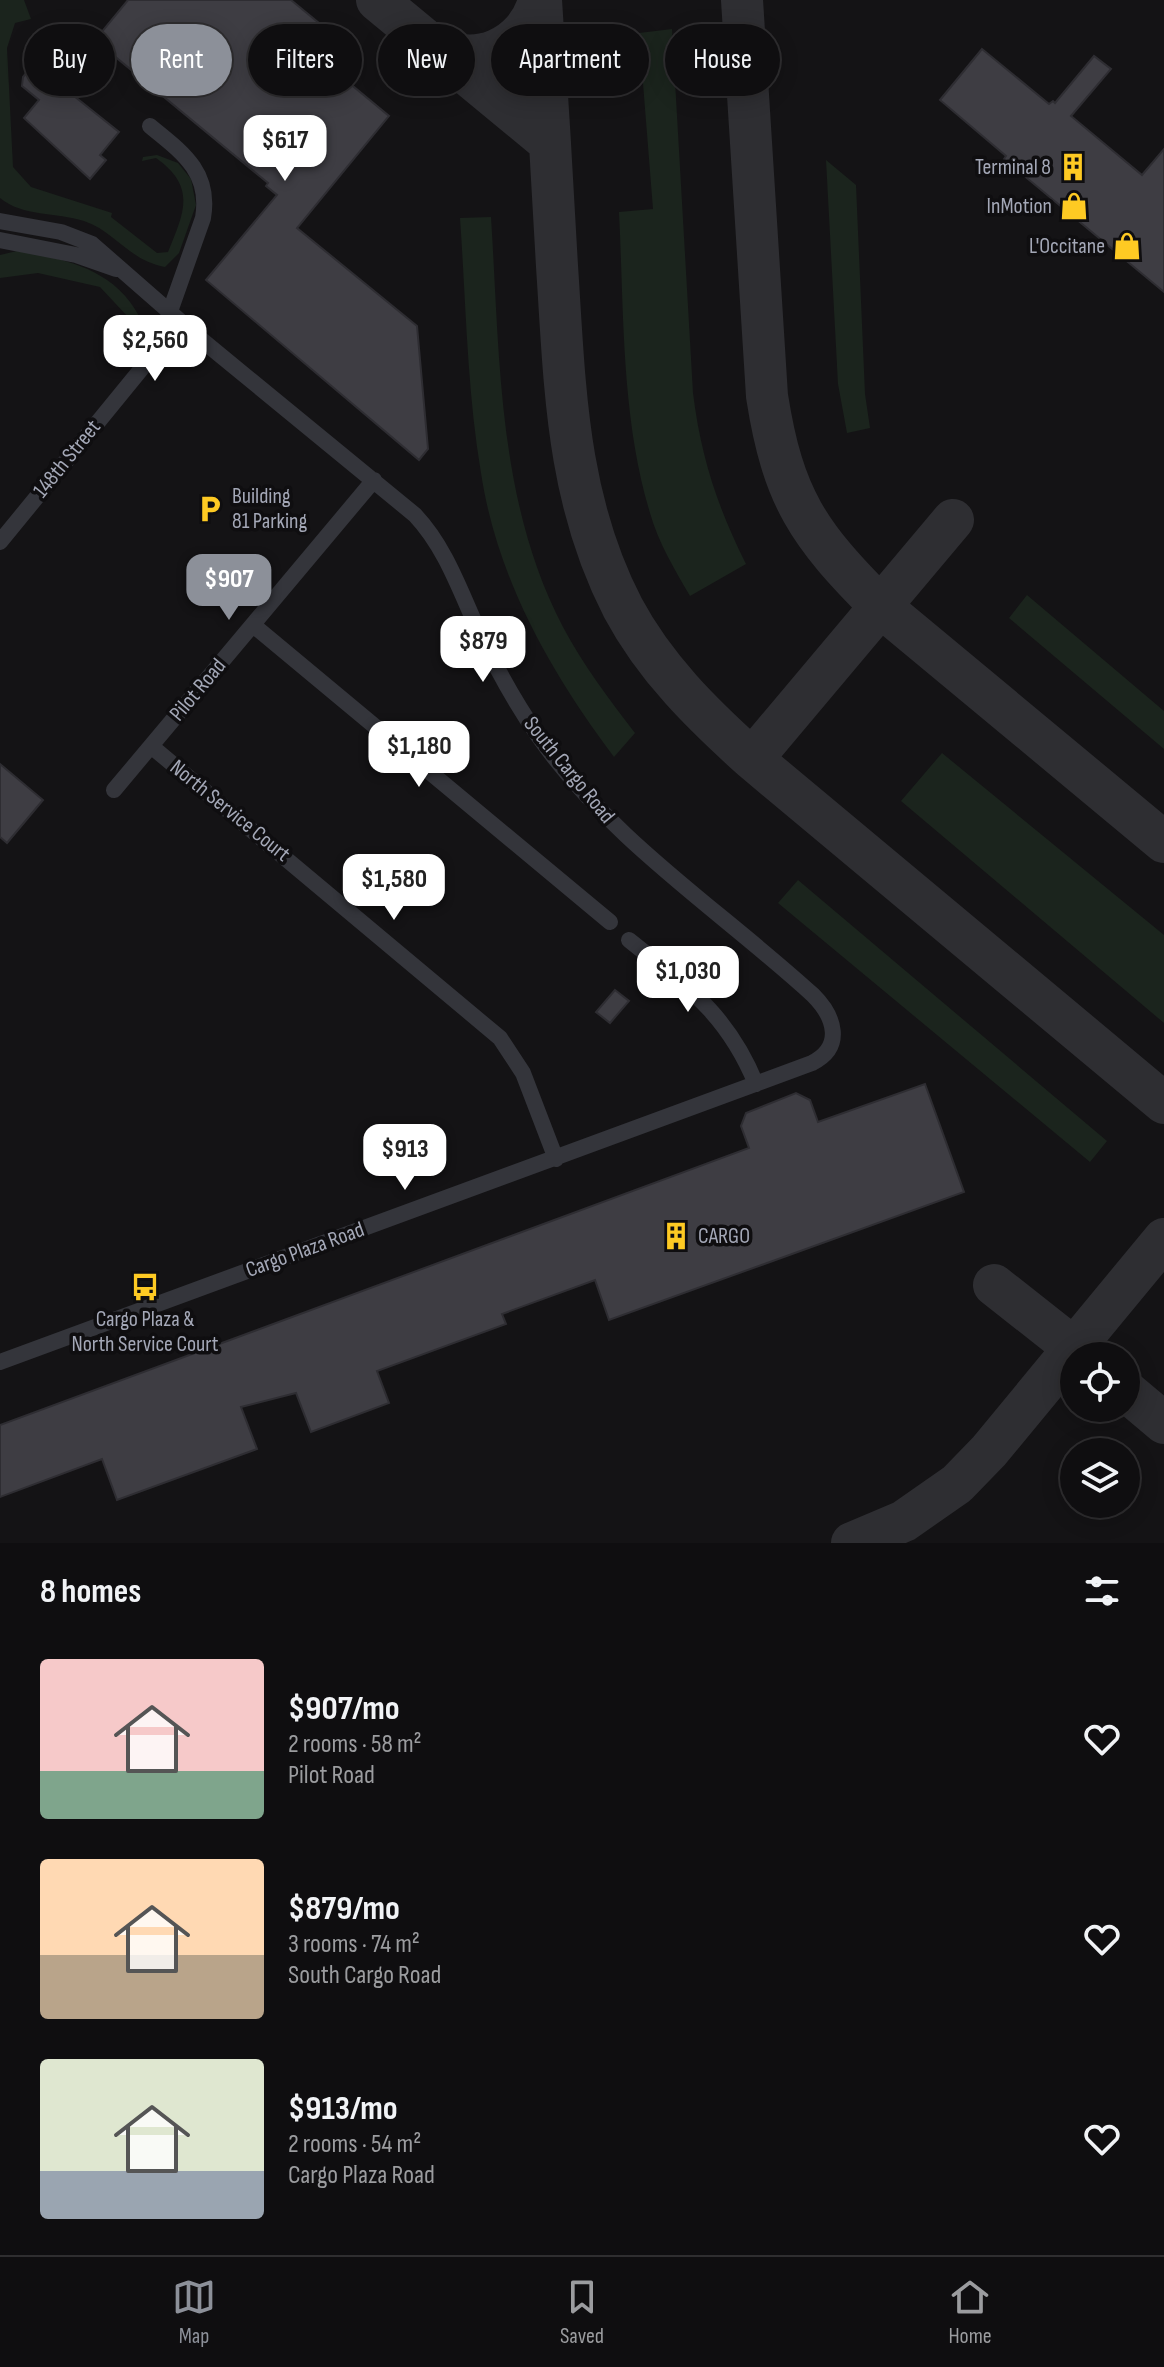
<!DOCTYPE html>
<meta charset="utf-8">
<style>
:root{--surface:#0f0e10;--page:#1d1c1e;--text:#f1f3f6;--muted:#9b9c9f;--line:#2f2e30;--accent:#8c9099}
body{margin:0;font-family:"Sofia Sans Condensed",sans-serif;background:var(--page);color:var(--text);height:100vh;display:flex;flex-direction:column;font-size:30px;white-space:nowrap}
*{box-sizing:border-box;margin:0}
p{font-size:26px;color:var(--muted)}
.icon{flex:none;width:44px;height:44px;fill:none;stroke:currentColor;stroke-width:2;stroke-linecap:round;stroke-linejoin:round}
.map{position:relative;height:1543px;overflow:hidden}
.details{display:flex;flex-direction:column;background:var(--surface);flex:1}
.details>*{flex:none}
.banner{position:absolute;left:24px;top:24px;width:1116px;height:72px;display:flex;gap:16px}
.controls{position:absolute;left:1060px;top:1342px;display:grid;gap:16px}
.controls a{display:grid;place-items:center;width:80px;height:80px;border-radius:50%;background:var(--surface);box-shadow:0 4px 20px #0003,0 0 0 2px var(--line);font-size:40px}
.price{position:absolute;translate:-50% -68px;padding:0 18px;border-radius:16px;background:#fff;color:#222;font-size:26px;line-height:52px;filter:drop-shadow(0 2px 4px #0008)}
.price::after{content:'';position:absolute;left:50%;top:48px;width:24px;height:18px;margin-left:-12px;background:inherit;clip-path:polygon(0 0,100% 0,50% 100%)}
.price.active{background:var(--accent);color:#fff}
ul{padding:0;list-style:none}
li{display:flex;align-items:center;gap:24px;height:200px;padding:0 40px}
li span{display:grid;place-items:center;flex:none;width:224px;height:160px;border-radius:8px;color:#555}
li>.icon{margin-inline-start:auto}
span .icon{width:96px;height:96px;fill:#fffc;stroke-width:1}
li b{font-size:34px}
h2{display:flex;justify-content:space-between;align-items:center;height:96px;padding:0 40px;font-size:34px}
.pill{padding:0 28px;border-radius:36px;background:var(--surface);box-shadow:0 4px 20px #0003,0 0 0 2px var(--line);font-size:28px;line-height:72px}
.pill.active{background:var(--accent);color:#fff}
.dock{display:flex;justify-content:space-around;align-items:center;height:112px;border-top:2px solid var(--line);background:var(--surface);font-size:22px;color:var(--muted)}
.dock a{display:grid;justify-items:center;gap:4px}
.dock .active{color:var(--accent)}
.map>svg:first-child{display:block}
</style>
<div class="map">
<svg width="1164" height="1543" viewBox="0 0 1164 1543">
<rect width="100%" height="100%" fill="#141315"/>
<path fill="#1b241d" d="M0,0H24L31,19L15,23L7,48L13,167L31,187L112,213L111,217L157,253L168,252C184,213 197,187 156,158L142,161L143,157L157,155L178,163L191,179L196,205L179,253L165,267C128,260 116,232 84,221C56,212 23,217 0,198Z
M672,29L693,393C701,457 717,506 746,564L690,596C675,570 658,542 650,513C621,417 624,311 619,212L653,209L639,33Z
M826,160L856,185L865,394L870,428L847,433L838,384Z
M491,217C500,356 497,501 563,627C583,665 609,699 635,733L614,757C551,673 497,579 481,473C467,389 466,303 460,218Z
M17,251C66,259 114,269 139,316L129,318L100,287L38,273L0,278V255Z
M1027,595L1164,711V749L1009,618Z
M942,753L1164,935V1023L901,801Z
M798,880L1107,1141L1090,1162L778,903Z"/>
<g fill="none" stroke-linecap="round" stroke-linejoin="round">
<path stroke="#2e2e32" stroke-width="42" d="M377,0L550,143
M541,0C547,89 552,177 557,266C565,386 566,498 623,608C655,668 702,714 752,759L1164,1103
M742,0L767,396C783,498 808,534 880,606L1164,842
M431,44C473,71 527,48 539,0
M752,759L953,520
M994,1285L1084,1356
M1126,1391L1164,1423
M852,1543L904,1521L957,1484L989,1451L1164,1239"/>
</g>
<path fill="#3e3d43" stroke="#2e2d32" stroke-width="2" d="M128,0H291L359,56L342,77L389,116L297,228L417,326L428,449L419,460L206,280L277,195L266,186L268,183L95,40Z
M982,49L1049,104L1053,101L1055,103L1094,56L1111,69L1071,116L1142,175L1164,149V292L1004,159L1006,156L940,100Z
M36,61L56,77L54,80L119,132L100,155L106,160L90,179L24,118L39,100L22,86L23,77Z
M0,764L43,800L7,843L0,837Z
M615,990L629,1001L610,1023L596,1012Z
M925,1084L964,1192L609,1320L595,1280L502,1314L506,1324L377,1371L389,1403L311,1432L296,1393L241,1407L257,1449L117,1500L102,1459L0,1497V1425L749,1148L741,1126L746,1113L796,1093L810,1100L818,1122Z"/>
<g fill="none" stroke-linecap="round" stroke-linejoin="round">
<path stroke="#34353b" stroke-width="16" d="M0,221L61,232L92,244L203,341L415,515C446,548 460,591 479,632C496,668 516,704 539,737C613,842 720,910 813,995C835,1017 844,1047 812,1063L0,1362
M0,240L76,255L116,269
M0,542L156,351L203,218C211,172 182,152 150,126
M253,625L610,922
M151,746L500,1038L523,1073L556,1159
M114,790L374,480
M629,940C686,986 727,1013 756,1084"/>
</g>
<defs>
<symbol id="building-bare" viewBox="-9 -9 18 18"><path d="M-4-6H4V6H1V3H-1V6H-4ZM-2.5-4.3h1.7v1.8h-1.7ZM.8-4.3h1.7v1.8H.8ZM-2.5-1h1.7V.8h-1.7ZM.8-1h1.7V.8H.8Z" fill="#feca23" stroke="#0f0e10" stroke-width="2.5" paint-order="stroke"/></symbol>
<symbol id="shop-bare" viewBox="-9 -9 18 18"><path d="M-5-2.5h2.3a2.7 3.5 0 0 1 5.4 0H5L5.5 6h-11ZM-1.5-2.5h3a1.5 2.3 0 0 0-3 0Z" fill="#feca23" stroke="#0f0e10" stroke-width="2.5" paint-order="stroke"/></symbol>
<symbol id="parking-bare" viewBox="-9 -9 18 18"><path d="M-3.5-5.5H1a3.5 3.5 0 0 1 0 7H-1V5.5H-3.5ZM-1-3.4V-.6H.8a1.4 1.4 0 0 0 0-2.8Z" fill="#feca23" stroke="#0f0e10" stroke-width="2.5" paint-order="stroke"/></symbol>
<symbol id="bus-bare" viewBox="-9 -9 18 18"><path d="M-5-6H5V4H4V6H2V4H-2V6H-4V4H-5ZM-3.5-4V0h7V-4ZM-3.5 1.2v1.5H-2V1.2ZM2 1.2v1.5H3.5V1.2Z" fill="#feca23" stroke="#0f0e10" stroke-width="2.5" paint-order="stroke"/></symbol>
</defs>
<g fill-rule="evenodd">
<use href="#building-bare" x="1053" y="147" width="40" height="40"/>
<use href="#shop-bare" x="1054" y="186" width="40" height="40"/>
<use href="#shop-bare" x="1107" y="226" width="40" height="40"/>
<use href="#parking-bare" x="190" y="489" width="40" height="40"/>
<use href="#building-bare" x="656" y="1216" width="40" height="40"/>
<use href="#bus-bare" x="125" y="1267" width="40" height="40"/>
</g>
<g text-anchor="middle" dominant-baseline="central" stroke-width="7" stroke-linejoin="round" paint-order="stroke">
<g font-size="22" fill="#a4a8b7" stroke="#0f0e10" text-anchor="end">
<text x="1051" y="167">Terminal 8</text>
<text x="1052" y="206">InMotion</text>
<text x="1105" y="246">L'Occitane</text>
<text x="232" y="496" text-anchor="start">Building<tspan x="232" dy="25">81 Parking</tspan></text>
<text x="698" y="1236" text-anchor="start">CARGO</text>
<text x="145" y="1319" text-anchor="middle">Cargo Plaza &amp;<tspan x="145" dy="25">North Service Court</tspan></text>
</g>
<g font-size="22" fill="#a4a8b7" stroke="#0f0e10">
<text transform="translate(67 459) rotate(-51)">148th Street</text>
<text transform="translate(198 690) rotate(-50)">Pilot Road</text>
<text transform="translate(569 770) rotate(51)">South Cargo Road</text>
<text transform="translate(230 811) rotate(39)">North Service Court</text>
<text transform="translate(305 1250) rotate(-20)">Cargo Plaza Road</text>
</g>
</g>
</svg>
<div class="controls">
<a><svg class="icon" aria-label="locate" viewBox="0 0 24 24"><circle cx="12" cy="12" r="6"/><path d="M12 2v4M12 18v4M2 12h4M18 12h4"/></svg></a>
<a><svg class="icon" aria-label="layers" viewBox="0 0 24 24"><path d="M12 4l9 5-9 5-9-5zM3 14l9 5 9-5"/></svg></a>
</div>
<b class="price" style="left:285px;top:183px">$617</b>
<b class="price" style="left:155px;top:383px">$2,560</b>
<b class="price active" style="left:229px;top:622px">$907</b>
<b class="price" style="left:483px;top:684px">$879</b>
<b class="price" style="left:419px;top:789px">$1,180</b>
<b class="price" style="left:394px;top:922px">$1,580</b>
<b class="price" style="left:688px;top:1014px">$1,030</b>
<b class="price" style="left:405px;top:1192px">$913</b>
<div class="banner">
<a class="pill">Buy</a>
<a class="pill active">Rent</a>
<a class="pill">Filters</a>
<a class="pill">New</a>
<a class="pill">Apartment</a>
<a class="pill">House</a>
</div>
</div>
<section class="details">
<h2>8 homes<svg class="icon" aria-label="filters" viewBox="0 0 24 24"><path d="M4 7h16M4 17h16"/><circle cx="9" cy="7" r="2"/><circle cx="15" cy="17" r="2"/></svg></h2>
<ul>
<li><span style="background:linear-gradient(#f6c9c9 70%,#7fa58c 0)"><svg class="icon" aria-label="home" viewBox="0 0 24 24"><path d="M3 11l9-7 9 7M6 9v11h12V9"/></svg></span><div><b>$907/mo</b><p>2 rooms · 58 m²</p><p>Pilot Road</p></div><svg class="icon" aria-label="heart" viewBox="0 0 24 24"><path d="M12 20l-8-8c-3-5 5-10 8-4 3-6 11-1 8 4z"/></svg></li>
<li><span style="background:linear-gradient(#ffd9b3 60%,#b9a48a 0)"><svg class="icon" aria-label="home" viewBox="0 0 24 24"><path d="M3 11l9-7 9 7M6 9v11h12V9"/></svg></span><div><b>$879/mo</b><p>3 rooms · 74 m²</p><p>South Cargo Road</p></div><svg class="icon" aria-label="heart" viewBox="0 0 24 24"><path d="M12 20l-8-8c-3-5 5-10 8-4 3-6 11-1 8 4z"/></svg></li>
<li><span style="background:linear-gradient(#dfe7d0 70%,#9aa5b1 0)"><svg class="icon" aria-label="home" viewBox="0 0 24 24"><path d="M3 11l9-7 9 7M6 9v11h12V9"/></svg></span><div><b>$913/mo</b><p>2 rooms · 54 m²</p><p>Cargo Plaza Road</p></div><svg class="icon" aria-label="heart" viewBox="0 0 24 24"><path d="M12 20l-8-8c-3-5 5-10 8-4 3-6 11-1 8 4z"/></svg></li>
</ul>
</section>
<nav class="dock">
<a class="active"><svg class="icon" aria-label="map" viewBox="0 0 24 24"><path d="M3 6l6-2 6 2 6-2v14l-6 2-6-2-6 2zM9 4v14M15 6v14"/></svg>Map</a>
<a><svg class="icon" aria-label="saved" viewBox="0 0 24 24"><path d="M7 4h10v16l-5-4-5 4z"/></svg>Saved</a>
<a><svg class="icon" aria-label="home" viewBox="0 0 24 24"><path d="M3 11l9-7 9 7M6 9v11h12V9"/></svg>Home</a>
</nav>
